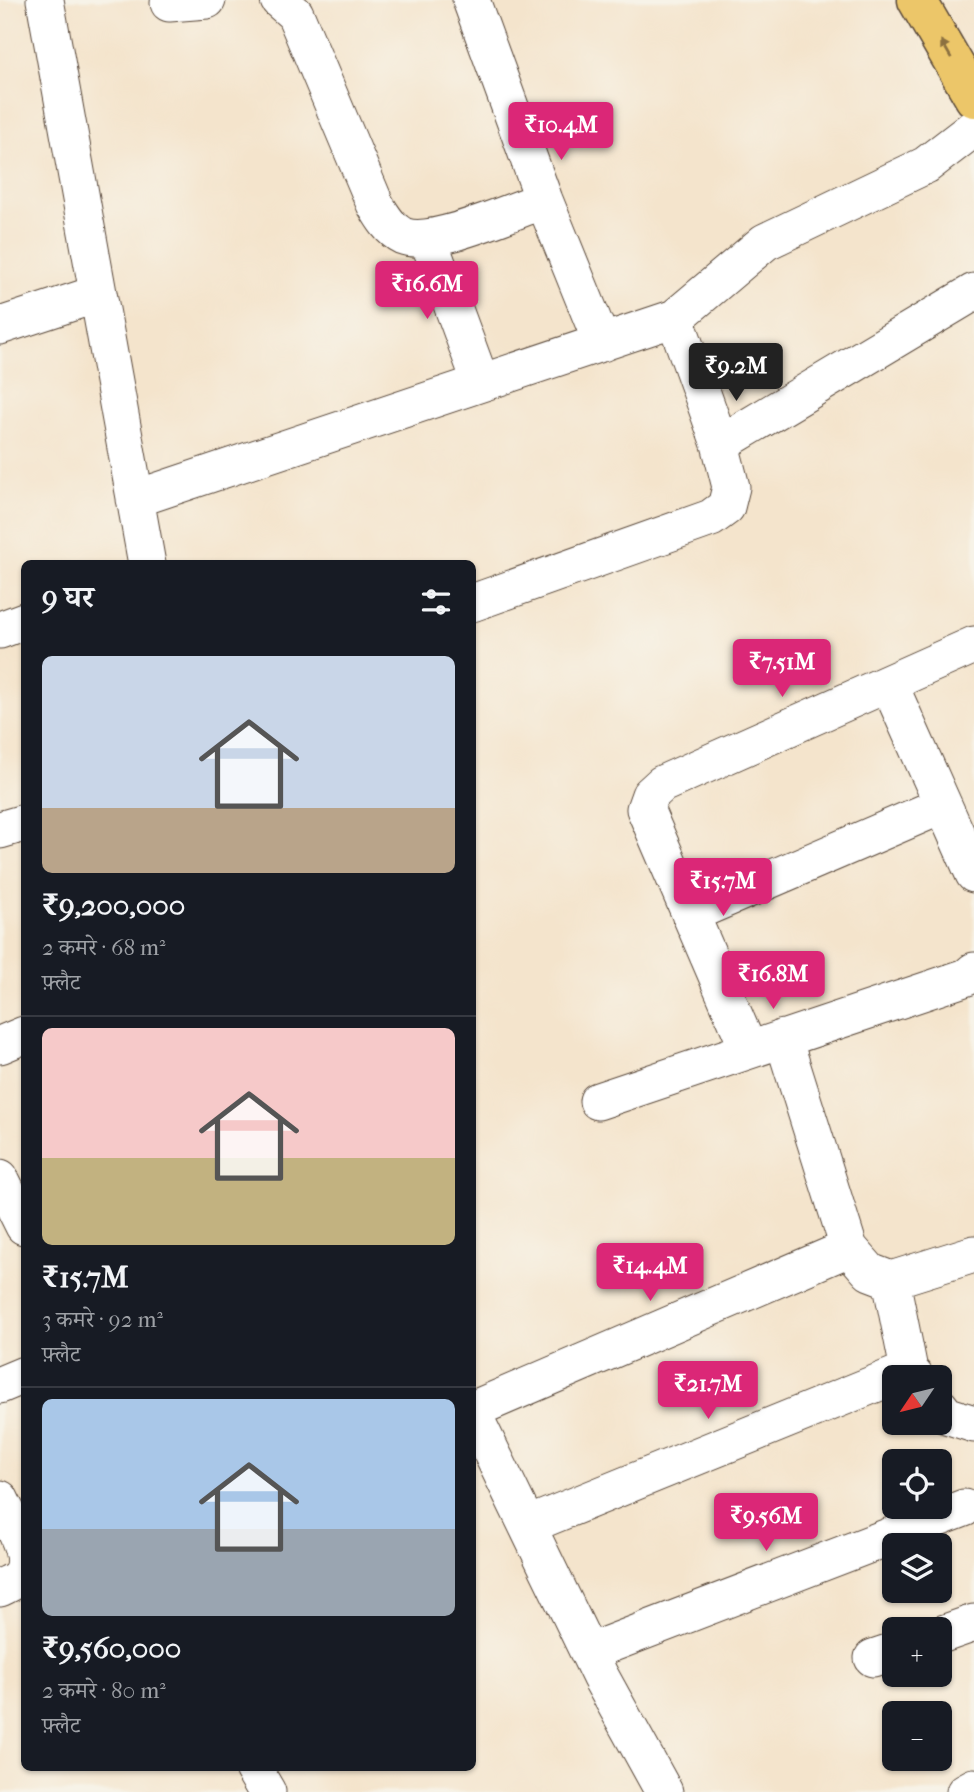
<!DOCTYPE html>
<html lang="hi">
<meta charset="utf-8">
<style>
:root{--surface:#171b24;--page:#20242c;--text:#f1f3f6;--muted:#9ea1a6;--line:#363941;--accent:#db2777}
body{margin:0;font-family:"IM FELL French Canon","Noto Serif Devanagari",serif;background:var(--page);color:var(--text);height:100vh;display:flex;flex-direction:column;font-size:26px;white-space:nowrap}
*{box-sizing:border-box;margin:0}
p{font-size:23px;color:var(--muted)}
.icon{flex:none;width:38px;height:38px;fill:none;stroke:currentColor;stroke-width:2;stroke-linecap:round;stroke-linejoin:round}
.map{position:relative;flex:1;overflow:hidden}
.panel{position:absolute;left:21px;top:560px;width:455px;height:1211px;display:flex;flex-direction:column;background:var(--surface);border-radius:10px;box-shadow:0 2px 5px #0004}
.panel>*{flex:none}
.needle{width:46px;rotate:235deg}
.fabs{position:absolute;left:882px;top:1365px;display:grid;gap:14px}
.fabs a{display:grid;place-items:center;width:70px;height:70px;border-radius:10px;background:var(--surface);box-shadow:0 2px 5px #0004;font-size:35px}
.price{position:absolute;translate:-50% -60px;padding:0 16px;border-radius:7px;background:var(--accent);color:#fff;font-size:23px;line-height:46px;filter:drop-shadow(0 2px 4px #0008)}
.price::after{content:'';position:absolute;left:50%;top:42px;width:21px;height:16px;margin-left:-10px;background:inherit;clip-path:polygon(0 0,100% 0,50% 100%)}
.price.current{background:#222;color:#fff}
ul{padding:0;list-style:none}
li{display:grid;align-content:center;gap:14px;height:371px;padding:0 21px}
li+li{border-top:2px solid var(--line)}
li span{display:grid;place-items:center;height:217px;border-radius:10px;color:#555}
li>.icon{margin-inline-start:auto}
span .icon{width:126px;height:126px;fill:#fffc;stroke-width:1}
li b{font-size:30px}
h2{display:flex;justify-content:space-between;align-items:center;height:84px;padding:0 21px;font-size:30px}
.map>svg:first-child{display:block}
</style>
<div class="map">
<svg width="974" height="1792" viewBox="0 0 974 1792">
<rect width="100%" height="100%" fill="#f7f3e8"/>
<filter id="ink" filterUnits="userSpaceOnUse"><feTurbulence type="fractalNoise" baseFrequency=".0143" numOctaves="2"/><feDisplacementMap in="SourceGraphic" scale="14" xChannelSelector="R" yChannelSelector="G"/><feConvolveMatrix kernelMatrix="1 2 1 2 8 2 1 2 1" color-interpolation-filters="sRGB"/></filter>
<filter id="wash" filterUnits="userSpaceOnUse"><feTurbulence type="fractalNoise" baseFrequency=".00686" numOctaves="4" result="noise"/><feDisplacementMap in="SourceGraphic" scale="28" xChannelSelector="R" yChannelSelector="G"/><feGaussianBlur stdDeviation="1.57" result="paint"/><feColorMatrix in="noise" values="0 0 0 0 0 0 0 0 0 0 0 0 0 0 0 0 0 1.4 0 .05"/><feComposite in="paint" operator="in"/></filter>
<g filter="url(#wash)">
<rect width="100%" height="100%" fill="#f4e4cc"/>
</g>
<g filter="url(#ink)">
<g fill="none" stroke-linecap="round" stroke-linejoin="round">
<defs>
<path id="minor" d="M45,0L147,564
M279,0L295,14L375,204C382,216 390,230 403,236C432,248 514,210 544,200
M471,0L544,200L602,343
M169,3L207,0
M428,239L481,383
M0,326L97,294
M720,444L974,292
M135,499L675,318
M472,603L711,518L726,507L731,487L720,444L675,318L765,242L926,165L974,128
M0,630L24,621
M889,684L974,874
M0,830L24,823
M690,914L943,805
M783,1038L849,1248L870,1272L891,1280L974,1254
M0,1045L24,1035
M749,1050L645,809L650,795L662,784L974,645
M598,1101L967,977L974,971
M0,1178L24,1226
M891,1280L909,1370L915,1377
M0,1385L24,1375
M940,1407L946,1415L974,1424
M472,1410L849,1248
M472,1412L600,1676L664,1792
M0,1499C9,1519 36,1557 19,1577C14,1582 6,1585 0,1588
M528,1525L909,1370
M940,1635L974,1623
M589,1652L964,1508
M873,1658L894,1651
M253,1768L267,1792
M965,1792L974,1787"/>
<path id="major" d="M917,0L974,98"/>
</defs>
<use href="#minor" stroke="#574638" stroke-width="39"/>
<use href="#major" stroke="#574638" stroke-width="41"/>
<use href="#minor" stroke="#fff" stroke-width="37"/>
<use href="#major" stroke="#ecc669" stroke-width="38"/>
</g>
<defs><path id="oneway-solid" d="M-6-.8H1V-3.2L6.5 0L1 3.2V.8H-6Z" transform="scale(1.75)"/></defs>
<use fill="#8b7040" href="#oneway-solid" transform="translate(946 49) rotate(-120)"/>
</g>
</svg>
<div class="fabs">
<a><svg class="needle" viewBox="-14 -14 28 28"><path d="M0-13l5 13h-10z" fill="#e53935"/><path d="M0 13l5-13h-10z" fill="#9ea1a6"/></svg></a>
<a><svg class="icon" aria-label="locate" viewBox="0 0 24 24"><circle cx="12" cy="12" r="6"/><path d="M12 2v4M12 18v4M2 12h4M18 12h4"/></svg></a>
<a><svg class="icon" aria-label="layers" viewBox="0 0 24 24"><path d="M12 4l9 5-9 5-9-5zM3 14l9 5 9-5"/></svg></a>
<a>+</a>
<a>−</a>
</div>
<b class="price" style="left:561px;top:162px">₹10.4M</b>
<b class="price" style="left:427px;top:321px">₹16.6M</b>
<b class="price current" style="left:736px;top:403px">₹9.2M</b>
<b class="price" style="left:782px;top:699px">₹7.51M</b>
<b class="price" style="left:723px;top:918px">₹15.7M</b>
<b class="price" style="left:773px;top:1011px">₹16.8M</b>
<b class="price" style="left:650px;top:1303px">₹14.4M</b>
<b class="price" style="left:708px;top:1421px">₹21.7M</b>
<b class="price" style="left:766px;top:1553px">₹9.56M</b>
<section class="panel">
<h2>9 घर<svg class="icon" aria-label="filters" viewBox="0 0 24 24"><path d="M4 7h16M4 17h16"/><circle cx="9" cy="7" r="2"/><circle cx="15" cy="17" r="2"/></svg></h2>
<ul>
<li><span style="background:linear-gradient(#c9d6e8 70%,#b9a48a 0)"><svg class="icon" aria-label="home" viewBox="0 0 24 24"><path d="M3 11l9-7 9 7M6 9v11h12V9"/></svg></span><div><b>₹9,200,000</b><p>2 कमरे · 68 m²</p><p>फ़्लैट</p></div></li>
<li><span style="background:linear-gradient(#f6c9c9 60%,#c2b280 0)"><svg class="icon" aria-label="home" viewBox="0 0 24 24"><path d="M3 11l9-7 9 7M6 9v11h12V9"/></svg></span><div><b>₹15.7M</b><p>3 कमरे · 92 m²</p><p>फ़्लैट</p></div></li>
<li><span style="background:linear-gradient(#a9c7e8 60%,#9aa5b1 0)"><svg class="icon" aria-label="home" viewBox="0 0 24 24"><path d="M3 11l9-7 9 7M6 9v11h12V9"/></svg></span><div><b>₹9,560,000</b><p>2 कमरे · 80 m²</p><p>फ़्लैट</p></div></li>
</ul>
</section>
</div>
